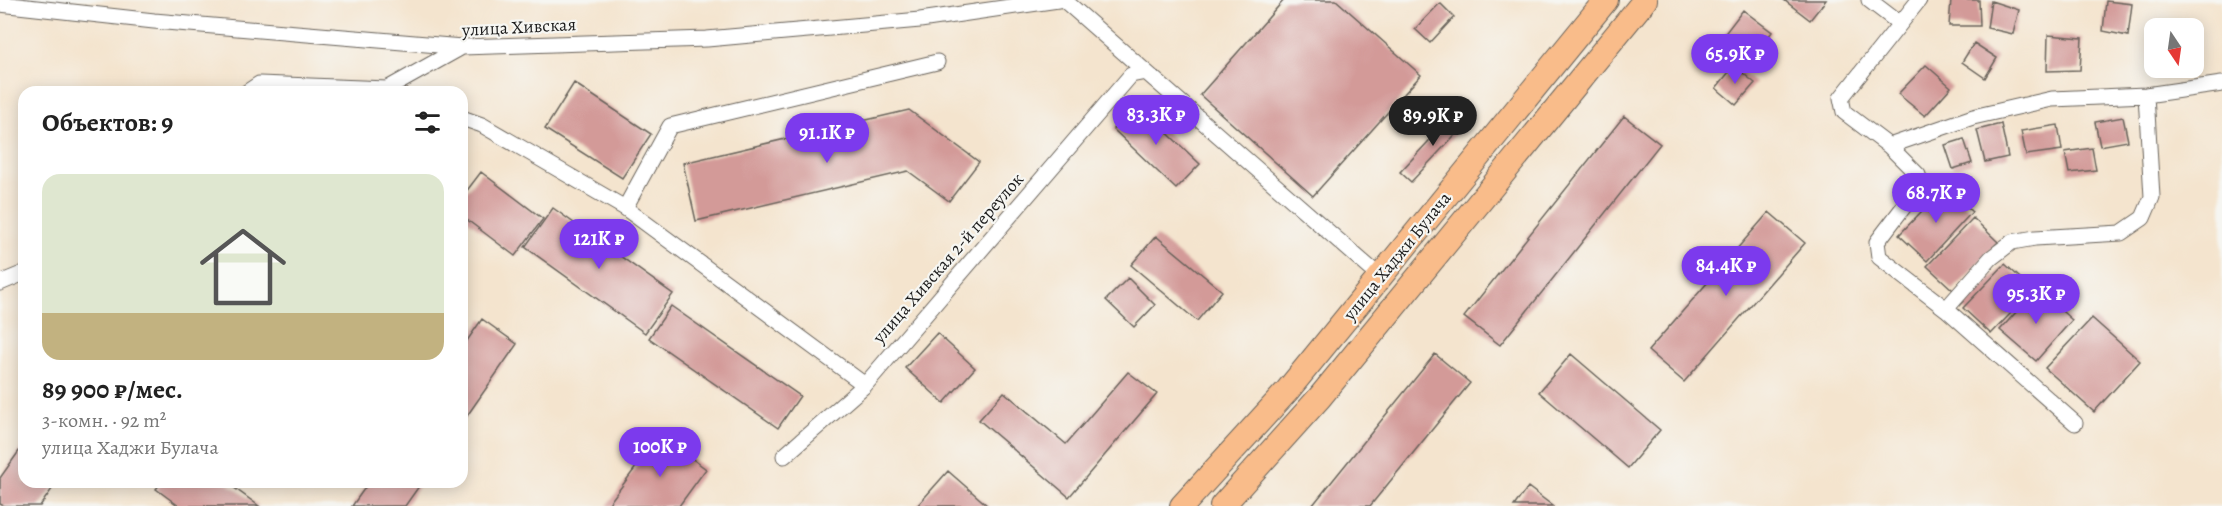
<!DOCTYPE html>
<html lang="ru">
<meta charset="utf-8">
<style>
:root{--surface:#fff;--page:#f6f6f6;--text:#222;--muted:#767676;--accent:#7c3aed}
body{margin:0;font-family:Alegreya,serif;background:var(--page);color:var(--text);height:100vh;display:flex;flex-direction:column;font-size:22px;white-space:nowrap}
*{box-sizing:border-box;margin:0}
p{font-size:20px;color:var(--muted)}
.icon{flex:none;width:33px;height:33px;fill:none;stroke:currentColor;stroke-width:2;stroke-linecap:round;stroke-linejoin:round}
.map{position:relative;flex:1;overflow:hidden}
.details{position:absolute;left:18px;top:86px;width:450px;height:402px;display:flex;flex-direction:column;background:var(--surface);border-radius:18px;box-shadow:0 3px 15px #0003}
.details>*{flex:none}
.needle{width:39px;rotate:167deg}
.controls{position:absolute;left:2144px;top:18px;display:grid;gap:12px}
.controls a{display:grid;place-items:center;width:60px;height:60px;border-radius:12px;background:var(--surface);box-shadow:0 3px 15px #0003;font-size:30px}
.price{position:absolute;translate:-50% -51px;padding:0 14px;border-radius:21px;background:var(--accent);color:#fff;font-size:20px;line-height:39px;filter:drop-shadow(0 2px 3px #0008)}
.price::after{content:'';position:absolute;left:50%;top:36px;width:18px;height:14px;margin-left:-9px;background:inherit;clip-path:polygon(0 0,100% 0,50% 100%)}
.price.active{background:#222;color:#fff}
ul{padding:0;list-style:none}
li{display:grid;align-content:center;gap:12px;height:318px;padding:0 24px}
li span{display:grid;place-items:center;height:186px;border-radius:18px;color:#555}
li>.icon{margin-inline-start:auto}
span .icon{width:108px;height:108px;fill:#fffc;stroke-width:1}
li b{font-size:26px}
h2{display:flex;justify-content:space-between;align-items:center;height:72px;padding:0 24px;font-size:26px}
.map>svg:first-child{display:block}
</style>
<div class="map">
<svg width="2222" height="506" viewBox="0 0 2222 506">
<rect width="100%" height="100%" fill="#f6f6f2"/>
<filter id="ink" filterUnits="userSpaceOnUse"><feTurbulence type="fractalNoise" baseFrequency=".0167" numOctaves="2"/><feDisplacementMap in="SourceGraphic" scale="12" xChannelSelector="R" yChannelSelector="G"/><feConvolveMatrix kernelMatrix="1 2 1 2 8 2 1 2 1" color-interpolation-filters="sRGB"/></filter>
<filter id="wash" filterUnits="userSpaceOnUse"><feTurbulence type="fractalNoise" baseFrequency=".008" numOctaves="4" result="noise"/><feDisplacementMap in="SourceGraphic" scale="24" xChannelSelector="R" yChannelSelector="G"/><feGaussianBlur stdDeviation="1.35" result="paint"/><feColorMatrix in="noise" values="0 0 0 0 0 0 0 0 0 0 0 0 0 0 0 0 0 1.4 0 .05"/><feComposite in="paint" operator="in"/></filter>
<g filter="url(#wash)">
<rect width="100%" height="100%" fill="#f4e4ce"/>
<g id="blocks">
<path fill="#d39a98" d="M1284,0H1336L1421,75L1313,196L1200,95Z
M1784,0H1826L1810,20Z
M1951,0H1979L1980,26H1949Z
M1991,1L2019,10L2013,34L1987,28Z
M2106,1L2132,4L2128,36L2103,31Z
M1440,3L1454,17L1430,43L1415,29Z
M1743,10L1772,32L1752,58L1723,36Z
M2048,35L2082,38L2080,70L2047,71Z
M1974,43L1997,58L1985,78L1962,62Z
M1926,65L1951,87L1925,116L1898,94Z
M1734,66L1755,83L1736,105L1716,88Z
M574,83L651,134L622,178L545,129Z
M1137,104L1200,164L1176,189L1113,129Z
M909,110L979,162L949,201L908,171L696,221L683,163Z
M1455,113L1466,123L1411,182L1400,172Z
M1624,116L1660,144L1500,345L1464,317Z
M2123,117L2128,141L2100,146L2095,122Z
M2001,124L2008,157L1985,162L1977,130Z
M2058,125L2062,150L2026,155L2021,131Z
M1964,139L1972,163L1953,169L1945,145Z
M2092,148L2096,170L2069,173L2065,152Z
M481,172L543,219L515,256L462,216V197Z
M1945,187L1972,212L1927,261L1899,235Z
M553,208L673,294L645,333L525,247Z
M1769,212L1805,243L1684,382L1648,351Z
M1973,218L1998,242L1953,290L1927,266Z
M1156,236L1222,291L1197,321L1131,265Z
M2005,264L2033,290L1991,334L1963,308Z
M1128,278L1155,305L1134,327L1106,300Z
M2037,289L2072,320L2036,361L2000,330Z
M671,306L800,396L778,428L649,338Z
M2092,318L2140,361L2094,412L2045,368Z
M482,319L517,344L462,423V348Z
M937,333L975,368L944,403L905,368Z
M1435,354L1470,383L1370,506H1312Z
M1571,354L1660,430L1628,468L1539,392Z
M1128,372L1157,394L1069,497L979,420L1004,392L1066,444Z
M660,435L706,469L679,506H607Z
M24,444V482H57L40,506H4L0,504V478Z
M948,471L988,506H917Z
M162,482H226L259,506H179L156,489Z
M369,482H422L405,506H352Z
M1528,487L1553,506H1514Z"/>
</g>
</g>
<g filter="url(#ink)">
<use href="#blocks" fill-opacity="0" stroke="#68625a" stroke-width="1.5"/>
<g fill="none" stroke-linecap="round" stroke-linejoin="round">
<defs>
<path id="minor" d="M1064,0L1146,72
M1869,0L1899,23
M1919,0L1841,98L1844,112L1889,146L1973,117L2052,99L2146,95L2222,84
M0,4L154,21L462,47
M387,89L462,47L707,39L920,20L1058,0
M247,92L259,84L387,89L393,92
M462,118L482,125L625,208L865,385
M1889,146L1918,175L1921,184L1877,242L1879,257L1946,309L2075,423
M625,208L670,126L937,62
M0,283L24,273
M1946,309L1991,258L2012,242L2035,238L2121,233L2143,218L2152,197L2146,95
M784,456L865,385L1131,75L1146,72L1379,276"/>
<path id="primary" d="M1182,506L1287,391L1606,0
M1222,506L1320,397L1645,0"/>
</defs>
<use href="#minor" stroke="#68625a" stroke-width="17"/>
<use href="#primary" stroke="#68625a" stroke-width="26"/>
<use href="#minor" stroke="#fff" stroke-width="15"/>
<use href="#primary" stroke="#f9bc8a" stroke-width="24"/>
</g>
</g>
<g text-anchor="middle" dominant-baseline="central" stroke-width="4.5" stroke-linejoin="round" paint-order="stroke">
<g font-size="18" fill="#1c1c1c" stroke="#f6f6f2">
<text transform="translate(519 27) rotate(-3)">улица Хивская</text>
<text transform="translate(1397 256) rotate(-51)">улица Хаджи Булача</text>
<text transform="translate(948 258) rotate(-49)">улица Хивская 2-й переулок</text>
</g>
</g>
</svg>
<div class="controls">
<a><svg class="needle" viewBox="-14 -14 28 28"><path d="M0-13l5 13h-10z" fill="#e53935"/><path d="M0 13l5-13h-10z" fill="#767676"/></svg></a>
</div>
<b class="price" style="left:1735px;top:85px">65.9K ₽</b>
<b class="price" style="left:1156px;top:146px">83.3K ₽</b>
<b class="price active" style="left:1433px;top:147px">89.9K ₽</b>
<b class="price" style="left:827px;top:164px">91.1K ₽</b>
<b class="price" style="left:1936px;top:224px">68.7K ₽</b>
<b class="price" style="left:599px;top:270px">121K ₽</b>
<b class="price" style="left:1726px;top:297px">84.4K ₽</b>
<b class="price" style="left:2036px;top:325px">95.3K ₽</b>
<b class="price" style="left:660px;top:478px">100K ₽</b>
<section class="details">
<h2>Объектов: 9<svg class="icon" aria-label="filters" viewBox="0 0 24 24"><path d="M4 7h16M4 17h16"/><circle cx="9" cy="7" r="2"/><circle cx="15" cy="17" r="2"/></svg></h2>
<ul>
<li><span style="background:linear-gradient(#dfe7d0 75%,#c2b280 0)"><svg class="icon" aria-label="home" viewBox="0 0 24 24"><path d="M3 11l9-7 9 7M6 9v11h12V9"/></svg></span><div><b>89 900 ₽/мес.</b><p>3-комн. · 92 m²</p><p>улица Хаджи Булача</p></div></li>
</ul>
</section>
</div>
